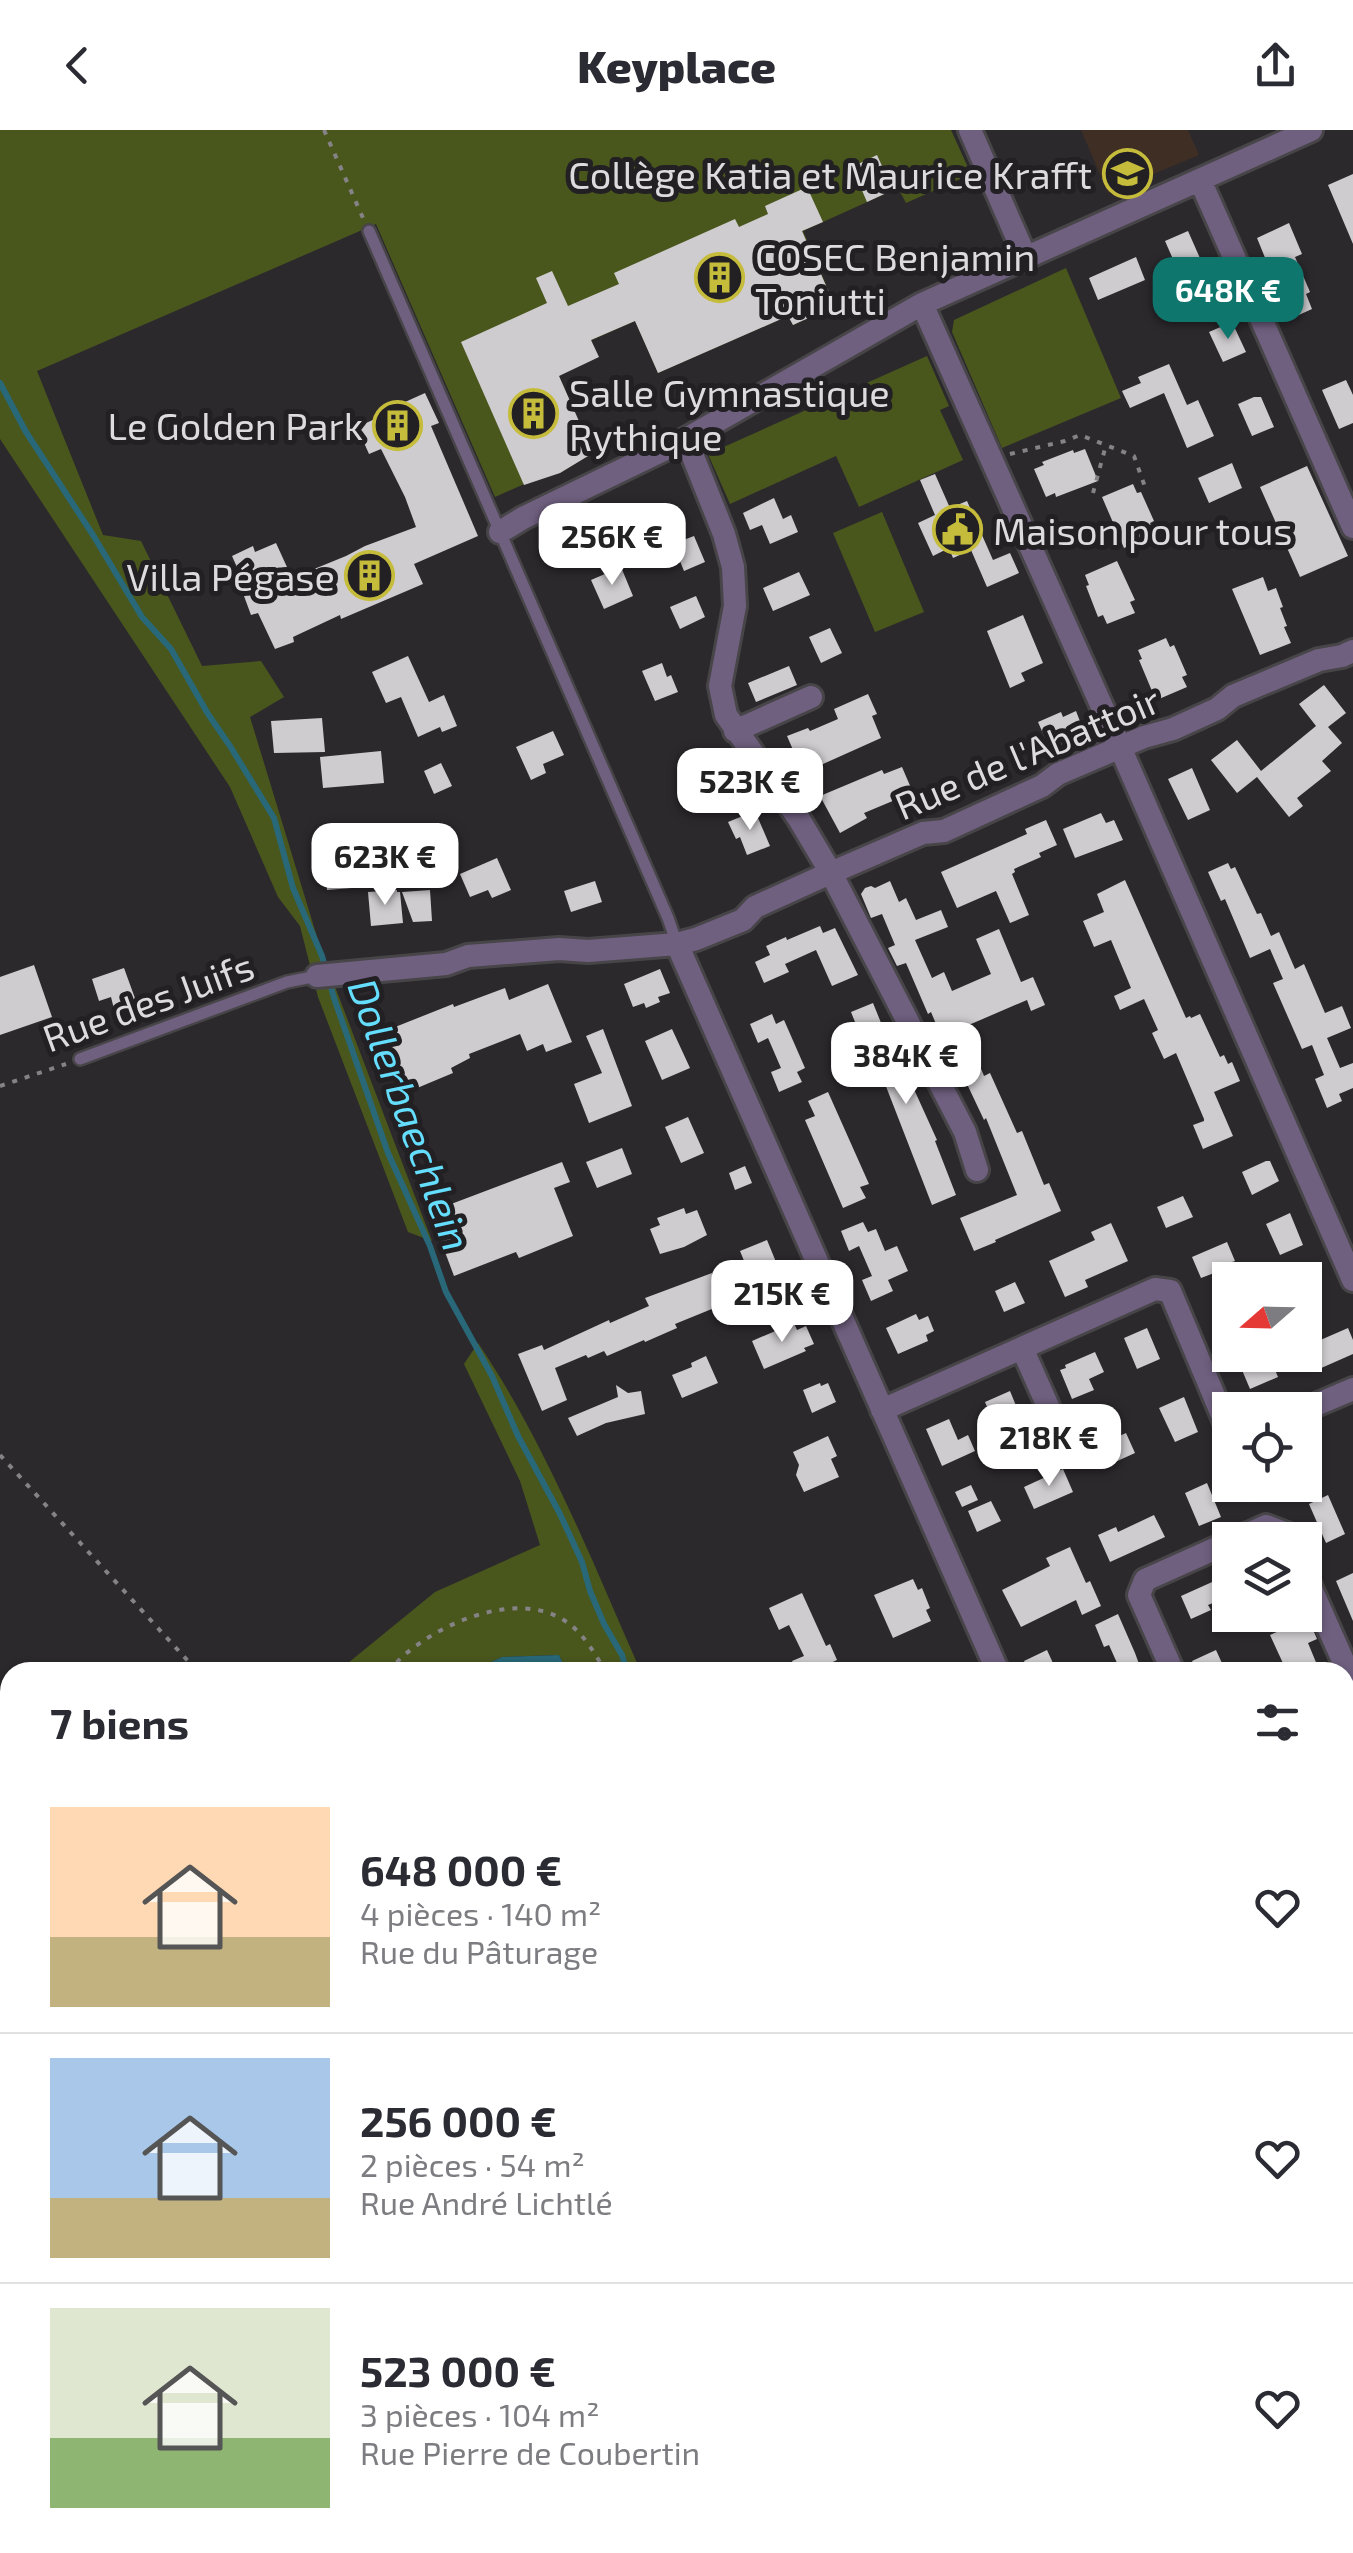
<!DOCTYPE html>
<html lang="fr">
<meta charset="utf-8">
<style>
:root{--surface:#fff;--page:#f2f2f3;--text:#2b2b33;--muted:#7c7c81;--line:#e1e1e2;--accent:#0f766e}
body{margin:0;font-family:"Exo 2",sans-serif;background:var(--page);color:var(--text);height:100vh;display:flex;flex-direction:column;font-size:38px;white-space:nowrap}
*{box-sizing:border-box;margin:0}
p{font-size:32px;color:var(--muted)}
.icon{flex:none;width:55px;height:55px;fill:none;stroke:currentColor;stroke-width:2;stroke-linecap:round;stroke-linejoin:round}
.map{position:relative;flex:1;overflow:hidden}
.side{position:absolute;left:0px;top:1532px;width:1355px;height:892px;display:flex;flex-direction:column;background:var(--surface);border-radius:30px 30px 0 0;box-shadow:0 2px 8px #0004}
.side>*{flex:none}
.needle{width:65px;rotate:250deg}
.controls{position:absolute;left:1212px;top:1132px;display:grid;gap:20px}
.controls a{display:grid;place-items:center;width:110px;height:110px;border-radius:0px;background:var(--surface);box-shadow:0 2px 8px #0004;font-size:50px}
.price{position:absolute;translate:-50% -85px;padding:0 22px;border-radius:20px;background:#fff;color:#222;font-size:32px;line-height:65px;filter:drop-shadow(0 2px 5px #0008)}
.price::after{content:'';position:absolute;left:50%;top:60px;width:30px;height:22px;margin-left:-15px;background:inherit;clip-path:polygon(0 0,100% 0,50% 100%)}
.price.on{background:var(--accent);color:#fff}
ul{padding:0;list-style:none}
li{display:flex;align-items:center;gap:30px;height:250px;padding:0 50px}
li+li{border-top:2px solid var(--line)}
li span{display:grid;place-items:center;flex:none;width:280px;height:200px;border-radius:0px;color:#555}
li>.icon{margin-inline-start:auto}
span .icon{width:120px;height:120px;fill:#fffc;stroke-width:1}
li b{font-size:42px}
h2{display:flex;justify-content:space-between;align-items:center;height:120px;padding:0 50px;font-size:42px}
header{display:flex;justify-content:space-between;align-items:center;height:130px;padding:0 50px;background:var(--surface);font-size:45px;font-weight:800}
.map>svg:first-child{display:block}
</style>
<header><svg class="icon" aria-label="back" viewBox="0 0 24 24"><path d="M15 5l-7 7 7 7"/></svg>Keyplace<svg class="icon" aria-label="share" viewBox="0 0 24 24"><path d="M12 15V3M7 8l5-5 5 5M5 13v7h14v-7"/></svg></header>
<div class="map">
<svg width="1353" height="2423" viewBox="0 0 1353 2423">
<rect width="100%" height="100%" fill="#2c292d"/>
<path fill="#3f2e24" d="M1081,0H1188L1199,25L1108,63Z"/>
<path fill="#49571d" d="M0,0H951L971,44L906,73L898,58L803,101L835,176L793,195L785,179L779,190L658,243L635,191L592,210L559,246L593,323L560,343L531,351L495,367L376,94L37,241L103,405L141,411L202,536L261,531L284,567L250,587L321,820L432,1111L408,1102L318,867L300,796L278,767L230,657L0,309Z
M1066,138L1121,268L1002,318L952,202L954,190Z
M927,226L949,276L940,280L963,330L859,377L836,326L730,374L708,324Z
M882,382L924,482L875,502L833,403Z
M478,1213C545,1312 593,1433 641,1542H567L559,1525L502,1527L470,1542H337L435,1462L540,1415L520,1351L464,1234Z
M1353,1667V1740L1345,1743V1670Z"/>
<path fill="#286878" d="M559,1525L567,1542H470L502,1527Z"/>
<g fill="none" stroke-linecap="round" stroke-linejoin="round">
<path stroke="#286878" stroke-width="6" d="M0,253L26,302L93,405L142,487L171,519L208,584L230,616L274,688L293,758L322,826L334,868L388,1023L430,1116L446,1162L492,1246L518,1306L560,1384L582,1432L590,1461L604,1494L622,1525L627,1542
M920,2415L925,2423"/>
</g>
<path fill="#cfccd0" d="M877,25L893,60L867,72L852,37Z
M1353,44V114L1328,55Z
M807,57L823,92L802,101L835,176L793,195L788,186L658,243L635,191L591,210L599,227L559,246L593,323L560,343L524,355L461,212L547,173L536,148L552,141L568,176L619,154L614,143L735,89L739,97L768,84L765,76Z
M1289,93L1302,124L1295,127L1310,162L1306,164L1312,179L1290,189L1257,108Z
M1188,101L1203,135L1180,145L1165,111Z
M1136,127L1145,150L1098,170L1089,148Z
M1232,192L1246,222L1223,232L1209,202Z
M1169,234L1187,275L1198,270L1214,306L1187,318L1164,263L1130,278L1122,261L1141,253L1138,247Z
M1346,250L1353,265V293L1339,299L1322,260Z
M425,263L439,293L431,296L478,406L414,434L423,454L341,489L340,485L293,507L294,512L275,519L258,483L251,485L244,466L249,464L232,426L253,416L255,422L276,413L292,448L346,426L365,416L416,397L405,367L381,319L369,324L357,297L375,289L374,286Z
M1254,267H1261L1274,297L1252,306L1238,274Z
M1085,319L1098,351L1056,367L1055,363L1046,367L1034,339L1044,335L1042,332L1073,320L1074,323Z
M1232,333L1242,358L1209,373L1198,348Z
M1307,336L1348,426L1300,447L1260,357Z
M935,344L950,378L967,371L993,430L1010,423L1019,443L987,457L971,420L953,428L949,418L933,426L918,393L935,385L920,350Z
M1133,354L1137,363L1141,362L1154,391L1150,393L1155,405L1124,418L1102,367Z
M774,368L783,389L791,385L798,402L770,414L762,395L750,400L743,383Z
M694,406L705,432L684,441L673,414Z
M1117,431L1135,470L1130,472L1135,483L1107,494L1103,485L1098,487L1086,456L1089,455L1085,445Z
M621,437L633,466L604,479L591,450Z
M799,442L810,465L773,481L763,458Z
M1263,447L1268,461L1276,458L1283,477L1280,478L1287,496L1284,497L1291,513L1260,525L1232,459Z
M696,466L705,487L680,499L670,477Z
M1023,485L1043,533L1021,543L1025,551L1010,558L987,501Z
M830,498L842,523L821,533L809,507Z
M1166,508L1170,517L1174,515L1187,545L1182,547L1187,557L1159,569L1155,560L1152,561L1139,530L1142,529L1138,520Z
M408,526L429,572L444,565L457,596L442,602L440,597L418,607L401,567L386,573L372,542Z
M662,533L667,547L671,545L678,562L655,571L642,541Z
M789,536L797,555L756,572L748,553Z
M1324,555L1346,583L1328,597L1342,613L1322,631L1331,641L1297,668L1303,676L1289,687L1257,647L1237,663L1211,630L1237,610L1261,641L1316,596L1299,574Z
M868,564L877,584L872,586L881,608L803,643L787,606L808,598L810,601L838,589L834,579Z
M1076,581L1086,607L1051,622L1038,592L1061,582L1063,587Z
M322,588L325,622L274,623L271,591Z
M553,601L564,625L543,634L546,643L531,650L516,617Z
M381,621L384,653L323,658L320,627Z
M723,628L742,654L725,666L699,661L707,655L697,641Z
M441,633L452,656L434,664L424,641Z
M902,637L911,658L905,660L907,665L864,683L867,688L840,703L820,666L882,640L884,644Z
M1192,638L1210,680L1188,690L1168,649Z
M755,681L770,716L747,725L740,707L736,709L728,692Z
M1101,683L1106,693L1114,690L1123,710L1075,728L1063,699Z
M1046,690L1057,715L1039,723L1041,727L1014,739L1015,742L1012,744L1029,785L1010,793L996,761L957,778L941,742L1027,704L1025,699Z
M375,725L377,756L327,760L325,728Z
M497,728L511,760L492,768L488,760L470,767L460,744Z
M1228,733L1231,739L1235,737L1257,784L1261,783L1271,806L1279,802L1295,839L1304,834L1325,883L1342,876L1351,898L1327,908L1340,938L1353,933V958L1339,964L1342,971L1327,978L1315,949L1324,945L1312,915L1302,919L1273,853L1283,849L1270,819L1250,828L1225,769L1221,771L1208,742Z
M1125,750L1186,888L1190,886L1191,888L1200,884L1220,927L1224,925L1228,934L1232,932L1240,951L1214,962L1233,1006L1203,1019L1193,995L1204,991V989L1176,923L1164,929L1152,903L1158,900L1144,869L1120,880L1114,866L1131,858L1111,810L1094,817L1083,791L1104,782L1097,764Z
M595,751L602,772L571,782L564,761Z
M890,751L899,772L906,768L916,790L941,780L948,797L915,810L932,848L944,842L952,861L991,844L976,809L999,799L1021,852L1033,847L1045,875L1031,881L1027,870L964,897L984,946L990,943L1017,1003L1022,1001L1044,1055L1049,1053L1061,1081L995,1110L996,1112L974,1121L960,1088L1017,1065L986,988L984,990L959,937L955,939L931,882L928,884L906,833L897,836L888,818L895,815L882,784L871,788L861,764L865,758L871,756L875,758Z
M397,760V762H400L403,793L371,796L368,762Z
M430,760L432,791L413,792L402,762Z
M820,796L823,803L835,798L858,845L832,856L816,820L785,834L789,842L764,853L755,832L770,825L766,816L786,807L787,810Z
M34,835L52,887L0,905V847Z
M124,838L136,871L114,879L111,867L99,871L92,849Z
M660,839L670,863L658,867L660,872L646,878L644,873L633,877L624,854Z
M548,854L572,912L546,922L543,914L527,921L520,904L469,924L470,928L451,938L453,943L410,961L402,942L386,948L370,907L453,874L454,877L505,858L509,870Z
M873,873L894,925L898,924L937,1010L935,1011L956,1065L932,1075L868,910L863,912L851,882Z
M772,884L776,894L784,890L805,938L797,942L802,952L779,962L771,942L781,938L768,908L758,913L750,894Z
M603,899L632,976L589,993L574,954L602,943L586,906Z
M672,899L690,938L662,950L645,911Z
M828,962L869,1054L860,1057L866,1068L843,1078L805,990L815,986L808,971Z
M688,987L704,1023L681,1033L665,997Z
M622,1018L632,1044L597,1058L586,1032Z
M1266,1031H1270L1279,1051L1252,1065L1242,1042Z
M562,1032L570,1052L554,1058L573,1106L519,1128L516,1122L454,1146L430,1082Z
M745,1036L752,1053L735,1060L729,1043Z
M1183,1066L1193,1087L1166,1098L1157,1077Z
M684,1078L686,1084L697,1080L707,1105L684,1117L660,1124L650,1099L660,1095L657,1088Z
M1290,1083L1303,1115L1280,1125L1266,1094Z
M863,1092L868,1102L876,1099L885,1121L897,1116L908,1141L888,1150L893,1161L871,1171L862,1150L872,1146L859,1116L849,1121L841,1101Z
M1111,1093L1128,1131L1085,1150L1088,1157L1065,1167L1049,1131L1095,1110L1091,1102Z
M767,1110L776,1132L749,1143L740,1121Z
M1227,1112L1235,1131L1229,1133L1230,1137L1201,1148L1192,1127Z
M712,1143L724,1174L675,1194L677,1198L645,1212L644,1210L607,1226L604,1221L588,1228L586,1225L555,1238L567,1270L542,1281L518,1224L542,1215L544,1220L609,1190L610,1193L649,1176L645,1168Z
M1015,1152L1025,1173L1004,1182L995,1161Z
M916,1184L919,1190L928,1186L934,1201L926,1205L928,1211L898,1224L886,1198Z
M794,1193L797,1200L806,1196L814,1214L804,1218L806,1221L764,1239L752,1211Z
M1147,1198L1160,1229L1137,1239L1124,1208Z
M1348,1198L1353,1210V1224L1319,1239L1309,1215Z
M1095,1222L1104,1242L1089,1249L1094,1260L1072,1269L1060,1240L1066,1238L1065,1235Z
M706,1226L718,1253L682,1268L672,1245L692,1237L691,1233Z
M1270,1228L1278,1247L1250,1259L1242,1240Z
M820,1253L821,1256L828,1253L836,1272L812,1283L803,1260Z
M616,1255L628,1263L641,1261L645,1284L606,1293L577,1306L568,1288L618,1267Z
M1010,1261L1019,1283L994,1294L985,1272Z
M1184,1267L1198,1302L1175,1312L1159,1278Z
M949,1289L958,1310L968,1305L975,1321L942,1336L926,1299Z
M1126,1303L1135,1323L1102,1338L1093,1318Z
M828,1306L837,1326L831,1329L839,1347L804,1362L796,1345L799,1335L793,1322Z
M1063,1339L1073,1362L1034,1379L1024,1357Z
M1207,1353L1221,1387L1199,1396L1185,1363Z
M971,1355L978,1370L962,1377L955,1362Z
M1328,1365L1345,1404L1326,1413L1309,1374Z
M991,1371L1001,1391L977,1402L968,1381Z
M1154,1385L1165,1407L1110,1432L1098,1405L1116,1397L1118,1402Z
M1070,1417L1086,1453L1090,1451L1101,1476L1082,1485L1076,1470L1021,1497L1002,1460L1050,1436L1046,1428Z
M1353,1443V1491L1336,1451Z
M1230,1444V1466L1208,1475L1211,1480L1191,1489L1181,1466Z
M913,1449L918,1460L922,1458L930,1478L926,1480L931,1491L893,1508L874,1465Z
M802,1463L826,1516L830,1514L837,1530L822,1537L824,1542H797L792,1531L804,1526L789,1495L779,1500L769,1478Z
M1118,1484L1135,1523L1142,1542H1121L1109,1515L1104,1517L1095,1495Z
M1308,1488L1317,1509L1308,1513L1320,1542H1287L1270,1505Z
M1047,1520L1057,1542H1029L1024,1531Z
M1216,1520L1226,1542H1197L1192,1531Z"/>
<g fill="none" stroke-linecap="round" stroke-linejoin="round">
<defs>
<path id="service" d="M369,101L668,788L677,814
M80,929L287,852L317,846"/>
<path id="minor" d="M970,0L1025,126
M1200,50L1353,397
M922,174L1120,617L1353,1150
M686,309L724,404L733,437L735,476L720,556L726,585L799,689L831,743L965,1002L977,1040
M500,402L523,388L686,309L922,174L1311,0
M735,601L811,567
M677,814L998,1542
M317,846L446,834L468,826L559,819L588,821L677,814L696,809L743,790L755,777L819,748L923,703L944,701L1042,656L1058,644L1144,607L1173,599L1217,579L1233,566L1319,530L1342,526L1353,521
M1022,1218L1058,1299
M882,1280L1155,1159L1170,1161L1225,1292L1230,1297
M1304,1280L1353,1259
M1235,1410L1266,1396L1287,1404L1289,1410
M1305,1445L1353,1553
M1173,1542L1139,1465L1145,1450L1230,1412
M1345,1762L1353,1758
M1345,2323L1353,2341"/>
</defs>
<use href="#service" stroke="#484549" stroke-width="16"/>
<use href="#minor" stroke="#484549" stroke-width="28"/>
<path stroke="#858386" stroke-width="4" stroke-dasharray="5 8" stroke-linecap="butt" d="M324,0L363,88
M1010,324L1065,311L1080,305L1134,326L1145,357
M1093,363L1106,315
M0,956L66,934
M0,1325L198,1542
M1249,1355L1259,1378
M388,1542C423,1498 517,1455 568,1493C585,1505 596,1526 606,1542
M1345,1681L1353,1678
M0,2198L10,2196
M580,2415L581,2423"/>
<use href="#service" stroke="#706080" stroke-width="11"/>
<use href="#minor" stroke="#706080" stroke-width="22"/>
</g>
<defs>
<symbol id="school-ring" viewBox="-11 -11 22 22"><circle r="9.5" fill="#222023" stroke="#c6bc3c" stroke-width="1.5"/><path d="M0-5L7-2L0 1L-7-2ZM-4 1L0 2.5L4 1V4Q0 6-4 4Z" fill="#c6bc3c"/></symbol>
<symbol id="building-ring" viewBox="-11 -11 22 22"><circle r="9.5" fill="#222023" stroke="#c6bc3c" stroke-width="1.5"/><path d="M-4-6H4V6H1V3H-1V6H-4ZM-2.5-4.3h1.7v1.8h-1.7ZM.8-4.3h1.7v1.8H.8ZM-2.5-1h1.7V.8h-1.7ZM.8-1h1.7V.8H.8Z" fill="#c6bc3c"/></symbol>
<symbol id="civic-ring" viewBox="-11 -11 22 22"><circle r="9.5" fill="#222023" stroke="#c6bc3c" stroke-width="1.5"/><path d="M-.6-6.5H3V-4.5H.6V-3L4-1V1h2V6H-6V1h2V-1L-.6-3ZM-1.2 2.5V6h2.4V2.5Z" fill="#c6bc3c"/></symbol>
</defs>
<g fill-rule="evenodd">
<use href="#school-ring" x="1100" y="16" width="55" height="55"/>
<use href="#building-ring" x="692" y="120" width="55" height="55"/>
<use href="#building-ring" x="506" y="256" width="55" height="55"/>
<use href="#building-ring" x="370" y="268" width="55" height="55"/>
<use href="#civic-ring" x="930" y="372" width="55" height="55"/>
<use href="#building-ring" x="342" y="418" width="55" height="55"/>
</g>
<g text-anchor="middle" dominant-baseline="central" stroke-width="10" stroke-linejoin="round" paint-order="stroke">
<g font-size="38" fill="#dddbdd" stroke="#222023" text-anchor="end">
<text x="1092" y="44">Collège Katia et Maurice Krafft</text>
<text x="755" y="126" text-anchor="start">COSEC Benjamin<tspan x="755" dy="44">Toniutti</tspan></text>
<text x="569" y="262" text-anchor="start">Salle Gymnastique<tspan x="569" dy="44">Rythique</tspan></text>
<text x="363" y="295">Le Golden Park</text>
<text x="993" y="400" text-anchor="start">Maison pour tous</text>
<text x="335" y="446">Villa Pégase</text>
</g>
<g font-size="38" fill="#dddbdd" stroke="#222023">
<text transform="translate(1027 622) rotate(-23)">Rue de l'Abattoir</text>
<text transform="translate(148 871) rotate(-20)">Rue des Juifs</text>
</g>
<g font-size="40" font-style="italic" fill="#65defe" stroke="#222023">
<text transform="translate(411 984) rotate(70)">Dollerbaechlein</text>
</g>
</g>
</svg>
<div class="controls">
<a><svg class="needle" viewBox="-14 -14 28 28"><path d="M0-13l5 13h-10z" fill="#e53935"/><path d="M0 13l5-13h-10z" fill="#7c7c81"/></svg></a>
<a><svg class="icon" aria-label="locate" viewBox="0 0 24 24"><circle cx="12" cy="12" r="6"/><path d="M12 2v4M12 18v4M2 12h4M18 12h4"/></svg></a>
<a><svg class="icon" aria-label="layers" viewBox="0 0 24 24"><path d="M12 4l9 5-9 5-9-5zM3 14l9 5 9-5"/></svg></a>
</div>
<b class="price on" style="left:1228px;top:212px">648K €</b>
<b class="price" style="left:612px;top:458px">256K €</b>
<b class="price" style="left:750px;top:703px">523K €</b>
<b class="price" style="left:385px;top:778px">623K €</b>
<b class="price" style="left:906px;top:977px">384K €</b>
<b class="price" style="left:782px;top:1215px">215K €</b>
<b class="price" style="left:1049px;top:1359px">218K €</b>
<section class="side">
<h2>7 biens<svg class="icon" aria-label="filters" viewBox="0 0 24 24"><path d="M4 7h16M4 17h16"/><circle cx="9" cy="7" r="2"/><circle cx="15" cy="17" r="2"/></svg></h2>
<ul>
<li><span style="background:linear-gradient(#ffd9b3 65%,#c2b280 0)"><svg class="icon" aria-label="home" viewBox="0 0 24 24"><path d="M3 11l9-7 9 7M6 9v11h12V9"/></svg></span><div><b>648 000 €</b><p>4 pièces · 140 m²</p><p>Rue du Pâturage</p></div><svg class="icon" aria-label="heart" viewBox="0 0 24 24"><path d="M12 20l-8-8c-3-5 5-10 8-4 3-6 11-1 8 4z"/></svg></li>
<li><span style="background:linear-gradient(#a9c7e8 70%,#c2b280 0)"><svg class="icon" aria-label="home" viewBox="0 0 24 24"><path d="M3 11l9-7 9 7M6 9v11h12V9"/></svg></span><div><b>256 000 €</b><p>2 pièces · 54 m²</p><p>Rue André Lichtlé</p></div><svg class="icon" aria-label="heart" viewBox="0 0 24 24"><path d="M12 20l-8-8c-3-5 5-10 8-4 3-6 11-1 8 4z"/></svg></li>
<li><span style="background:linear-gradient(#dfe7d0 65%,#8fb573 0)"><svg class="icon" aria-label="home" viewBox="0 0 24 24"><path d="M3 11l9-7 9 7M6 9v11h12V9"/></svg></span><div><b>523 000 €</b><p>3 pièces · 104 m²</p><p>Rue Pierre de Coubertin</p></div><svg class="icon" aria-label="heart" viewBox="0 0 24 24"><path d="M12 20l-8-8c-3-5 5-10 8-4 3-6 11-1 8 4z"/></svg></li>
</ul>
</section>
</div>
